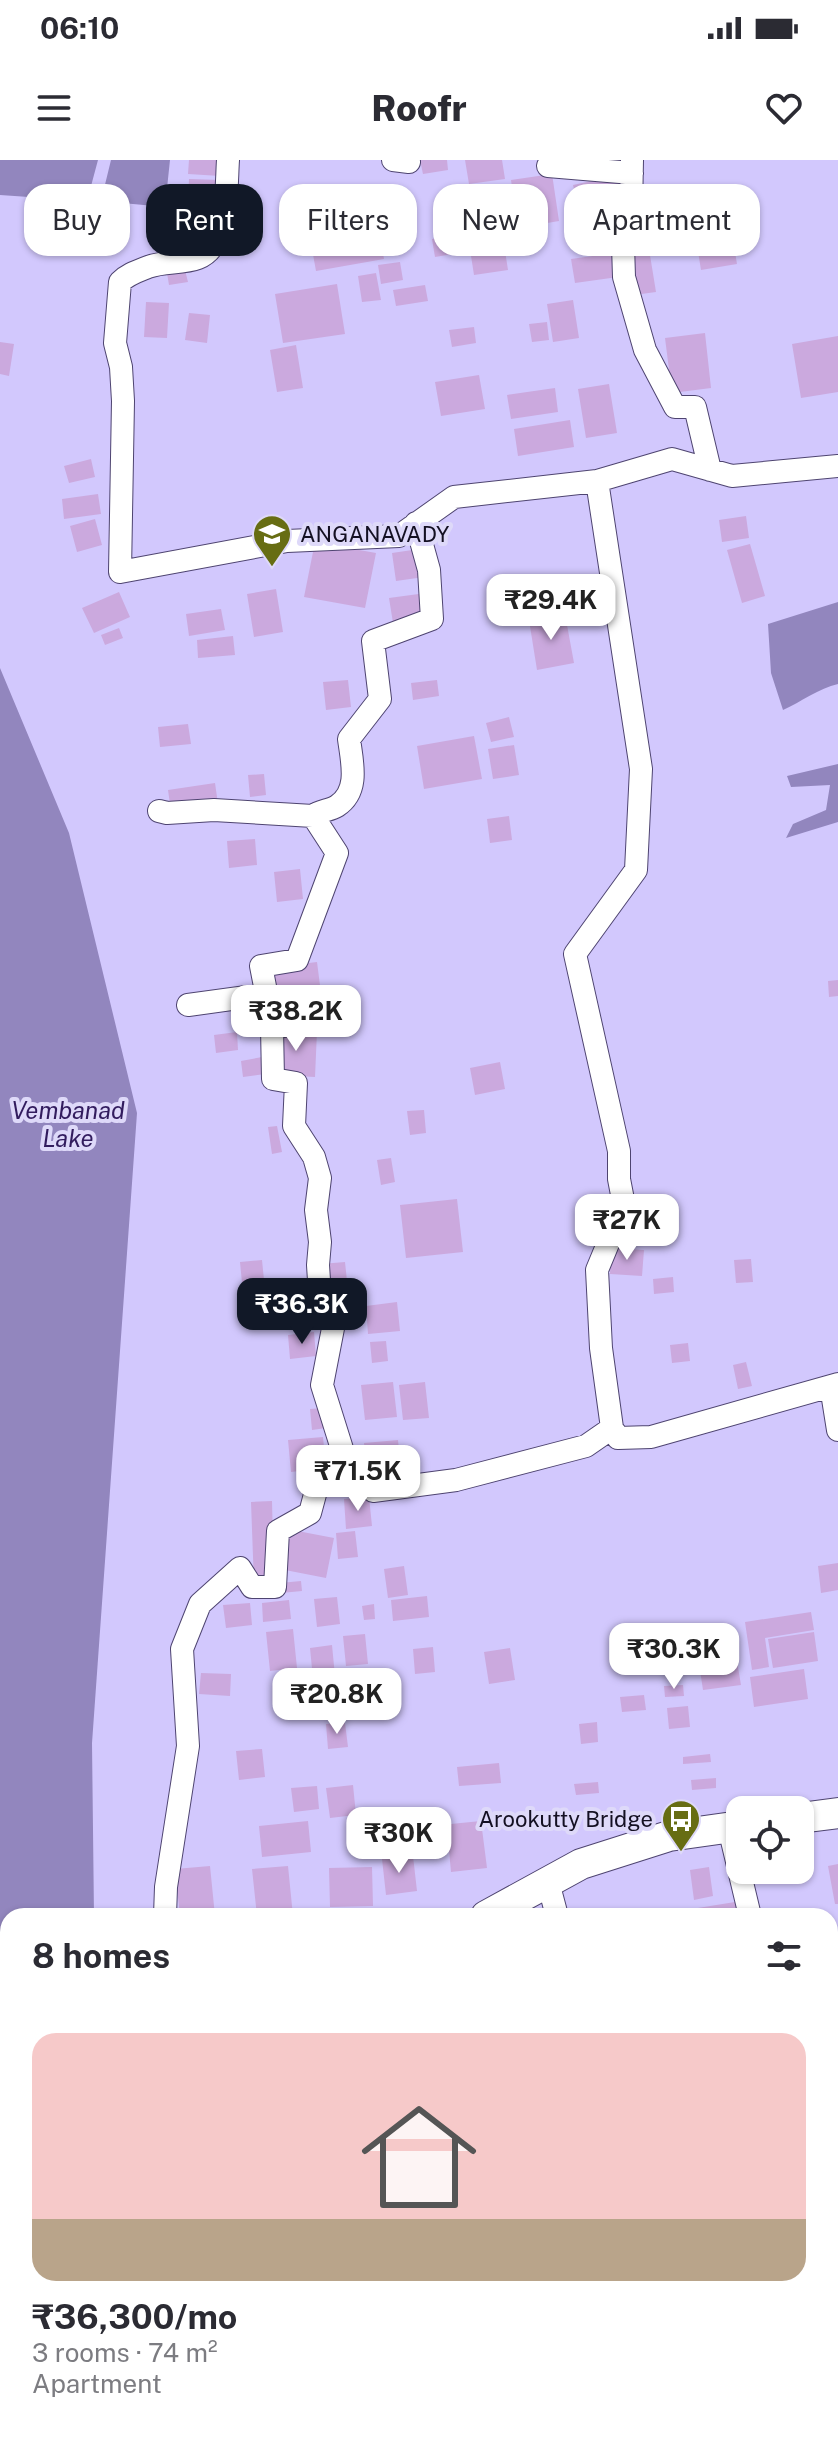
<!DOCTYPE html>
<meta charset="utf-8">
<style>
:root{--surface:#fff;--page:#f2f2f3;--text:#2b2b33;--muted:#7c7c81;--line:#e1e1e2;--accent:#111827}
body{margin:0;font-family:"Public Sans",sans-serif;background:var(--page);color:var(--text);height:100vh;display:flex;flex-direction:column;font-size:30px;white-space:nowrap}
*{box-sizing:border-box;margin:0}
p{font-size:26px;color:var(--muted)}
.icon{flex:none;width:44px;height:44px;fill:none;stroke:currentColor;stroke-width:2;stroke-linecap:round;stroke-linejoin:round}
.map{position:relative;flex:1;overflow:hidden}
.panel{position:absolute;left:0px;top:1748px;width:838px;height:538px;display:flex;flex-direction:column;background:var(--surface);border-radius:24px 24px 0 0;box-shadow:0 2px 6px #0004}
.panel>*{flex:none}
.top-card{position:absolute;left:24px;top:24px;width:790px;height:72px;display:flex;gap:16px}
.controls{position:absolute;left:726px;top:1636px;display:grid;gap:16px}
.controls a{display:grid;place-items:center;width:88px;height:88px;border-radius:16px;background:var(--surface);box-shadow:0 2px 6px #0004;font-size:40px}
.price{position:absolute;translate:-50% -68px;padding:0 18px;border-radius:16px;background:#fff;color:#222;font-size:26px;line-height:52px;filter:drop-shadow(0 2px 4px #0008)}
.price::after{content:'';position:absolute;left:50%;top:48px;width:24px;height:18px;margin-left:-12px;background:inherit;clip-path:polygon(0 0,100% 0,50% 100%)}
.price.selected{background:var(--accent);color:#fff}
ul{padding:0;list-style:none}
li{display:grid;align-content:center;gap:16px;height:424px;padding:0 32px}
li+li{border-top:2px solid var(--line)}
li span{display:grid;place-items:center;height:248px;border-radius:24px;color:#555}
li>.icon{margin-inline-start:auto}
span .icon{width:144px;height:144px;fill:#fffc;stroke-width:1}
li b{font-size:34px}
h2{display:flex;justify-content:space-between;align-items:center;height:96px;padding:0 32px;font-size:34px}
.pill{padding:0 28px;border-radius:24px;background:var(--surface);box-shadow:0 2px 6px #0004;font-size:28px;line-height:72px}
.pill.selected{background:var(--accent);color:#fff}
.status{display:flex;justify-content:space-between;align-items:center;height:56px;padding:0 40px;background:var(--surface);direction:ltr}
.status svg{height:22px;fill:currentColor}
header{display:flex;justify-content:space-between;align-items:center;height:104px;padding:0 32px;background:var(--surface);font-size:36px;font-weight:800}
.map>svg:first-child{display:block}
</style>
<div class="status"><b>06:10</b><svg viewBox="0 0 49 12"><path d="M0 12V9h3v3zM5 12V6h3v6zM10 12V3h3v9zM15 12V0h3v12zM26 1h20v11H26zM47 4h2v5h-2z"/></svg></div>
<header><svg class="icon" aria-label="menu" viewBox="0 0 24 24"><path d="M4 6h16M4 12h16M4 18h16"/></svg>Roofr<svg class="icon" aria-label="heart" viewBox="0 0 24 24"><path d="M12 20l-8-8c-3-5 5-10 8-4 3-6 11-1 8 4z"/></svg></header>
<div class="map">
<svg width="838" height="2285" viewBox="0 0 838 2285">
<rect width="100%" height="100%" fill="#d2c8fd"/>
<path fill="#9286be" d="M0,0H98L87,41L0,35Z
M111,0H170L165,47L101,41Z
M838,442V524C819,528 801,542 783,550L771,513L768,464Z
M0,508L69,673L137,953L92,1583L94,1756H8V2278H113V2285H0Z
M838,604V662L786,678L793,664L826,650L830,625L791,627L787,616Z"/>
<path fill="#cba9de" d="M189,0H222L220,16L188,14Z
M420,0H447L448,10L423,14Z
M465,0H502L505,19L469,24Z
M552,14L559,61L518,68L511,20Z
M620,15L626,44L580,54L573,25Z
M189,19L220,20V42L188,41Z
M483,47L487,76L469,79L465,50Z
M652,51L657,86L631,90L626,55Z
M462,74L465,92L435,97L432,79Z
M732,74L737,104L701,110L696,79Z
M380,76L384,99L316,111L312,89Z
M503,78L508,110L474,115L469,83Z
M649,89L656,132L634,135L628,92Z
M614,93L618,117L575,123L571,99Z
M400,102L403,120L381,124L378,105Z
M185,110L188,122L169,125L167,113Z
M376,113L381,140L362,142L358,116Z
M337,124L345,174L283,183L275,134Z
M425,125L428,141L396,146L393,130Z
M573,140L579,178L553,182L547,144Z
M146,142L169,143L167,178L144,177Z
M189,153L210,155L207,183L185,180Z
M547,162L549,180L532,182L529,164Z
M474,167L476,183L452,187L449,170Z
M705,173L711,228L672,233L665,178Z
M838,176V232L801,238L792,184Z
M0,182L14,184L9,216L0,214Z
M296,185L303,228L277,232L270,190Z
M479,215L485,249L441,256L435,222Z
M609,224L617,273L586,278L578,229Z
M555,228L558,252L511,259L507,235Z
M570,260L574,287L518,296L514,269Z
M91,299L95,317L69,323L64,306Z
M98,334L101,354L64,359L62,339Z
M746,356L749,378L722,382L719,360Z
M95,359L102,385L77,392L70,366Z
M315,382L376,393L365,448L304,437Z
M750,384L765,436L742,443L727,390Z
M419,389L424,417L396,421L392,393Z
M276,429L283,472L254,477L247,434Z
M119,432L130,457L94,473L82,448Z
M426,433L430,457L393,463L389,438Z
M221,449L225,470L189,476L186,454Z
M565,454L574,503L537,510L529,460Z
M119,468L123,478L105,485L101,475Z
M233,476L235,495L198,498L197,480Z
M348,520L351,547L326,550L323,522Z
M437,520L439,536L413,540L411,523Z
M509,557L514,577L491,582L486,563Z
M188,564L191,584L160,587L158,567Z
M474,576L482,619L424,629L417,586Z
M514,585L519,615L493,619L488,589Z
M264,614L266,635L250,637L248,615Z
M215,623L218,644L171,651L168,630Z
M509,656L512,680L490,683L487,659Z
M255,679L257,705L229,708L227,681Z
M300,709L303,739L277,742L274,712Z
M317,802L322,841L272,847L267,808Z
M838,820V836L829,837L828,821Z
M277,870L317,871L315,917L275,915Z
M237,872L238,890L216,893L214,875Z
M262,897L265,914L243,917L241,901Z
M500,902L505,929L475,935L470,908Z
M424,950L426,973L410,975L407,951Z
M277,966L282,992L272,994L268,967Z
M391,998L395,1022L381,1025L377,1000Z
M457,1039L463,1092L406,1098L400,1045Z
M633,1054L651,1055L649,1080L631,1079Z
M611,1088L644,1090L642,1116L610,1114Z
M751,1099L753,1122L736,1123L734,1100Z
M262,1100L264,1120L242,1123L240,1102Z
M345,1102L349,1140L325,1142L321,1104Z
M673,1117L674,1132L654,1134L653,1119Z
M284,1129L291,1152L256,1163L248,1140Z
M397,1142L400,1171L368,1174L366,1146Z
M314,1172L316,1196L290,1199L288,1175Z
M386,1181L388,1201L372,1203L370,1182Z
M688,1183L690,1201L672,1203L670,1185Z
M746,1202L752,1226L738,1229L733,1205Z
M393,1222L397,1257L365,1260L361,1225Z
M425,1222L429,1258L403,1260L399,1225Z
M324,1248L326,1268L312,1270L310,1249Z
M323,1277L326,1308L291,1312L288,1280Z
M398,1280L401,1309L367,1312L364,1283Z
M369,1337L372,1366L346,1369L344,1339Z
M272,1341L274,1424H254L251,1342Z
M287,1369L334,1378L326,1418L280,1409Z
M355,1371L358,1397L338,1399L336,1373Z
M838,1403V1430L821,1433L818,1406Z
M404,1406L408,1435L388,1438L384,1409Z
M301,1421L302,1431L281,1433L280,1423Z
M427,1436L429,1457L393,1461L391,1440Z
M337,1437L340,1464L317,1467L314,1439Z
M289,1440L291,1459L263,1462L262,1443Z
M250,1443L252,1465L226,1468L223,1445Z
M374,1444L375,1459L364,1460L362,1446Z
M811,1452L814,1470L765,1478L769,1507L752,1510L745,1462Z
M731,1465L741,1525L703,1530L694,1471Z
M293,1469L297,1508L270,1511L266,1472Z
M814,1472L818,1501L773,1508L768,1479Z
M365,1474L368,1504L346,1506L343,1476Z
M332,1485L337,1537L315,1539L310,1488Z
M433,1487L435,1512L415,1514L413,1489Z
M510,1488L515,1520L489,1524L484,1492Z
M804,1509L808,1539L754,1547L750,1517Z
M201,1513L231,1514L230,1536L199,1534Z
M683,1525L684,1536L665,1537L664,1526Z
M644,1535L646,1550L622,1552L620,1537Z
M688,1546L690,1567L669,1569L667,1548Z
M597,1562L598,1582L581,1584L579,1564Z
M345,1563L348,1587L328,1589L326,1564Z
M262,1589L265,1617L239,1620L236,1591Z
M710,1594L711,1602L683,1604V1597Z
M499,1603L501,1623L459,1626L457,1607Z
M716,1618V1628L692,1630L691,1620Z
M598,1622L599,1633L576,1635L574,1624Z
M353,1625L356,1655L330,1658L326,1628Z
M317,1626L319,1649L294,1652L291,1628Z
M308,1661L311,1692L262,1697L259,1666Z
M481,1661L487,1708L451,1712L449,1690L423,1693L421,1667Z
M410,1665L411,1688L384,1690L382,1667Z
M413,1696L417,1731L386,1735L382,1699Z
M838,1704V1744H835L828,1706Z
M210,1706L215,1756H180L175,1709Z
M288,1706L293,1756H257L252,1709Z
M372,1707L373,1746L330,1747L329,1708Z
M709,1707L713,1736L694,1740L690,1710Z
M741,1741L744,1756H661V1754Z"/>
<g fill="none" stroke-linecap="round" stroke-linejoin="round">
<defs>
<path id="minor" d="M228,0C226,28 229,86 198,98C182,104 164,101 148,107C138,111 128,114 120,122L115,183L121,207L123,241L120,412L287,381L399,376L454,337L597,321
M393,0L409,2
M632,0L631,50L622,53L624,117L645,190L675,247H695L710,310
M548,6L632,13
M838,306L732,316L672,299L597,321L641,609L636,710L575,794L619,991V1019L624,1045L597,1110L601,1188L612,1268L618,1278L651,1277L838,1224
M159,651L167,653L214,650L313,656
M188,845L267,834
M831,1226L838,1270
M348,1308L322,1225L335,1158L320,1136L318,1105L320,1082L316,1050L320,1018L314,997L294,966L296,923L273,919L272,867L302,864L299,850L270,852L261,806L297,800L337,693L313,656C320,650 329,651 337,646C360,631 352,602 349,579L380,539L373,481L432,459L429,410L416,363
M729,1668L750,1756
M548,1722L557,1756
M165,1756L166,1727L188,1586L182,1489L200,1444L240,1408L252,1427H275L278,1371L310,1353L317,1327L348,1308L373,1331L456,1320L586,1286L612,1268
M830,2204L838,2207
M247,2278L249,2285
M293,2285L299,2278"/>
<path id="secondary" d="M800,1658L838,1653
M486,1756L581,1704L669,1676L740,1666
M0,1828L8,1827"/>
</defs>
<use href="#minor" stroke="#4e4470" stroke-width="24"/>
<use href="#secondary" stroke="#4e4470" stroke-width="32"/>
<use href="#minor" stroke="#fff" stroke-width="22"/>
<use href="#secondary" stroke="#fff" stroke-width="30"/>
</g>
<defs>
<symbol id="school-pin" viewBox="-11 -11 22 30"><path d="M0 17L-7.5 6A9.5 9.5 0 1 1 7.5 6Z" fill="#676d13" stroke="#ded9f9"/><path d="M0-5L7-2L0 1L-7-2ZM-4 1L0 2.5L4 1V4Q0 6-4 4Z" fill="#fff"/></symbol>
<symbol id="bus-pin" viewBox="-11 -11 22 30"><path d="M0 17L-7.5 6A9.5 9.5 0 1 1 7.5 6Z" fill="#676d13" stroke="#ded9f9"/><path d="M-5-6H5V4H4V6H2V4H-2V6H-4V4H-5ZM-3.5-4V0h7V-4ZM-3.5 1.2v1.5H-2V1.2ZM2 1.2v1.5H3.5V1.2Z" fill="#fff"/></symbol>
</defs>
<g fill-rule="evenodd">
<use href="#school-pin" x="250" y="352" width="44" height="60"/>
<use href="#bus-pin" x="659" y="1637" width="44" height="60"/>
</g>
<g text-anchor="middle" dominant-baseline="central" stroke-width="8" stroke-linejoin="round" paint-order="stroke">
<g font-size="22" fill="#141022" stroke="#ded9f9" text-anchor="start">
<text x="300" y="374">ANGANAVADY</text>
<text x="653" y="1659" text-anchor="end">Arookutty Bridge</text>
</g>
<g font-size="24" font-style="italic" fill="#321c5e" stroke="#ded9f9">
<text x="68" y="950">Vembanad<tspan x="68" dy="28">Lake</tspan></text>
</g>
</g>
</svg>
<div class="controls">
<a><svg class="icon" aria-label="locate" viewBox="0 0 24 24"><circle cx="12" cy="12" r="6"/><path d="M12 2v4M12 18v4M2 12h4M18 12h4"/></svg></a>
</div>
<b class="price" style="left:551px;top:482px">₹29.4K</b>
<b class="price" style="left:296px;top:893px">₹38.2K</b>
<b class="price" style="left:627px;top:1102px">₹27K</b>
<b class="price selected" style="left:302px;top:1186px">₹36.3K</b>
<b class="price" style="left:358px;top:1353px">₹71.5K</b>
<b class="price" style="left:674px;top:1531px">₹30.3K</b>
<b class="price" style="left:337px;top:1576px">₹20.8K</b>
<b class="price" style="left:399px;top:1715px">₹30K</b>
<div class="top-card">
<a class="pill">Buy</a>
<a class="pill selected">Rent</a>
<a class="pill">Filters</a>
<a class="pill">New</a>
<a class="pill">Apartment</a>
</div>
<section class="panel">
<h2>8 homes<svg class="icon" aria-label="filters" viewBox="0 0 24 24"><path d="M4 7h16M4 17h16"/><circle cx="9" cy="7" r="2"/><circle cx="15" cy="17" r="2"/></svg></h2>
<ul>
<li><span style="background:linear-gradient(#f6c9c9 75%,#b9a48a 0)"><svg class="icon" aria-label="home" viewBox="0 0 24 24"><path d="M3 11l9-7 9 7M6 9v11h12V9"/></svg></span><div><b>₹36,300/mo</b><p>3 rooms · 74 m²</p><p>Apartment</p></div></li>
</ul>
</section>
</div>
